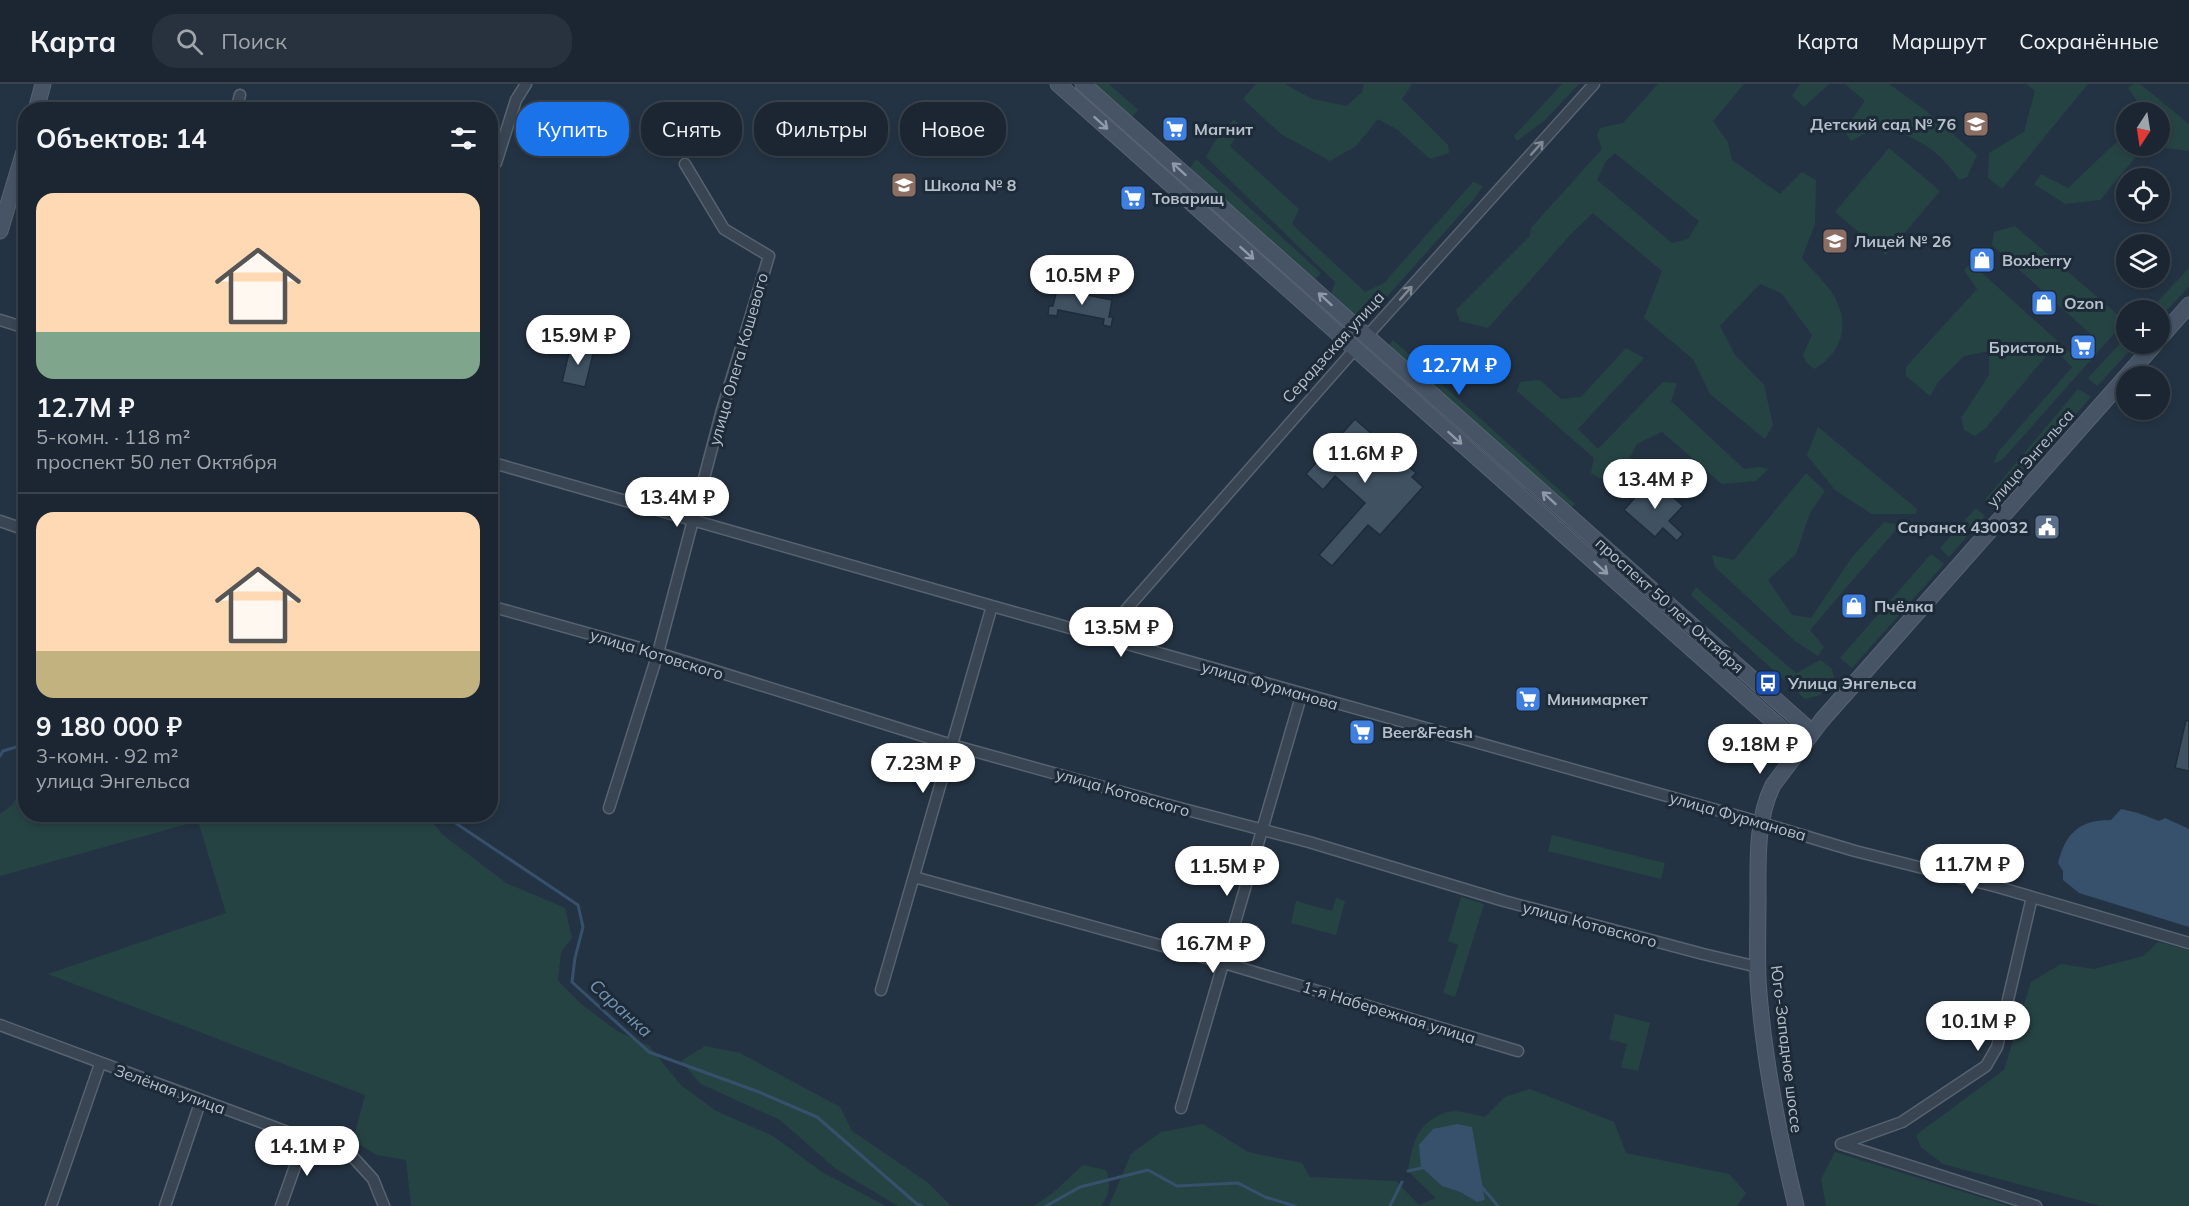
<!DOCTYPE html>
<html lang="ru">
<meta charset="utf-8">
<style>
:root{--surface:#1b2632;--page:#28323e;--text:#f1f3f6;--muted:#a0a5ac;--line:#39434d;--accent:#1a73e8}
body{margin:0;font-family:Mulish,sans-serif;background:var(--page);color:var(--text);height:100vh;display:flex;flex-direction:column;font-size:22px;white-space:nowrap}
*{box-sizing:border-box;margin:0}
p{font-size:20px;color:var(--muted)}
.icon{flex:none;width:33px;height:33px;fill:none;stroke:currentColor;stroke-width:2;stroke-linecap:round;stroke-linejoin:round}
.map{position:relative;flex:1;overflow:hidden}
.sheet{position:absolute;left:18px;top:18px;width:480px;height:720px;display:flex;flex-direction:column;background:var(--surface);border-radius:24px;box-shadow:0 3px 9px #0003,0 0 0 2px var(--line)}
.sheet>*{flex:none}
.guide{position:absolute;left:516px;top:18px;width:570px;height:54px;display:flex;gap:12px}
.needle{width:39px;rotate:192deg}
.controls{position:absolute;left:2116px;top:18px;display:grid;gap:12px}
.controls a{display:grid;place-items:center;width:54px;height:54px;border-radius:50%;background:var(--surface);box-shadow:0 3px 9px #0003,0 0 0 2px var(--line);font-size:30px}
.price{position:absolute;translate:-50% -51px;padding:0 14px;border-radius:21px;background:#fff;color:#222;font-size:20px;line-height:39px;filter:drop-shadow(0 2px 3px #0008)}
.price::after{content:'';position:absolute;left:50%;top:36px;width:18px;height:14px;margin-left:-9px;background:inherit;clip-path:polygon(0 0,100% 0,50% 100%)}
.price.active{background:var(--accent);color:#fff}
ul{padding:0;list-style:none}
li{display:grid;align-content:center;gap:12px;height:318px;padding:0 18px}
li+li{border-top:2px solid var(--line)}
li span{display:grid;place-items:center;height:186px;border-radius:18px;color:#555}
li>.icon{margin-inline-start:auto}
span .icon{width:108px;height:108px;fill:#fffc;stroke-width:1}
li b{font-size:26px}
h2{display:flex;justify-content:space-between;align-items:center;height:72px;padding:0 18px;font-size:26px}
.pill{padding:0 21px;border-radius:24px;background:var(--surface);box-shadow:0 3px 9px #0003,0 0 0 2px var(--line);font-size:21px;line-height:54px}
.pill.active{background:var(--accent);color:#fff}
header{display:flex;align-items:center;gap:36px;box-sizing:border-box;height:84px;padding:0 30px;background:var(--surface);border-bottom:2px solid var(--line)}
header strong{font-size:28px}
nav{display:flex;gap:33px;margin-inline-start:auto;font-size:21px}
.search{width:420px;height:54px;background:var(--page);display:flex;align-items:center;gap:15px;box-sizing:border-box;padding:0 21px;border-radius:24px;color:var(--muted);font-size:22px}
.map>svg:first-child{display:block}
</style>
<header>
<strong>Карта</strong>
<div class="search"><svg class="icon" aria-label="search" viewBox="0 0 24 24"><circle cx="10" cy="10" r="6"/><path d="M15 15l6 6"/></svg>Поиск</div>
<nav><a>Карта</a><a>Маршрут</a><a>Сохранённые</a></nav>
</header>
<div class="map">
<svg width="2189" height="1122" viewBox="0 0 2189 1122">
<rect width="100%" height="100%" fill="#243343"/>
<path fill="#264344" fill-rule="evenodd" d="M1093,0H1109L1138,26L1131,34Z
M1256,0H1285L1312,15L1347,22L1362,8L1364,0H1412L1402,15L1448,61L1449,69L1430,75L1398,46L1378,35L1356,62L1330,77L1281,50L1243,15Z
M1562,0H1579L1545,36L1517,57L1514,52Z
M1658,0H1744L1713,37L1728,58L1732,76L1780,110L1802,88L1816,96L1815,140L1802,174C1813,188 1830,202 1837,218C1850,244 1839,271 1814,285L1806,278L1803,271L1812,251L1781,209L1760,200L1720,242L1735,271L1764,301L1773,341L1765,355L1710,310L1693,275L1644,234L1662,187L1593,129L1570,151L1488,244L1460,237L1456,226L1530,152L1531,144L1602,65L1597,51L1600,44L1623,39ZM1615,69L1699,137L1688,155L1672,159L1597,96L1606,77Z
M1800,0H1829L1804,23L1792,12Z
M1845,0H1889L1925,26L1977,71L1967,93L1959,96C1939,64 1915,54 1882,41L1851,57L1844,46L1865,17Z
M2026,0H2088L2002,105L1988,94L1989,69L2024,48L2035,7Z
M2134,0H2140L2189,40V67L2147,62H2160V28H2141L2142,24L2128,4Z
M1234,35L1242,44L1230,62L1299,125L1292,140L1365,208L1384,199L1473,98L1483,102L1474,115L1361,242L1330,214L1335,198L1206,73L1215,57Z
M2127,48V62H2145L2100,116L2065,120L2034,100L2041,90L2068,104Z
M1889,64L1940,107L1886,171L1835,128Z
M1196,75L1321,189L1312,199L1188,87Z
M2015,142L2118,231L2127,227V235L2002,376L1994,379L1998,368L2072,283L2058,269L2046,272L1986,344L1975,352L1964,346L1961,334L1989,291V267L1964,272L1939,297L1930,312L1906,292V283L1977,205L1964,186L1971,179L2073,271L2082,274L2097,256L1992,161L1994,148Z
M2189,184V202L2160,234V226H2150Z
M2127,252V260H2136L2097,302L2088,294Z
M1393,256L1575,420L1568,427L1387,263Z
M1626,264L1644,274L1578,345L1598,365L1663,298L1677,299L1671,317L1744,385L1760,383L1768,385L1756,397L1722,400L1662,348L1637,360L1621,390L1600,395L1591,389L1594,374L1517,307L1520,298L1540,296L1561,315L1581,313Z
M2078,305L2091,313L1993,425L1985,416Z
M1818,343L1917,425L1916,430H1872L1835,406L1807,371Z
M1806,389L1825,407L1810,429L1796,470L1768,496L1792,531L1811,534L1852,473L1884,438L1900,441L1810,546L1824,563L1818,572L1795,557L1715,483L1712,471L1734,476Z
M1976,424L1985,432L1949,473L1940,464Z
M1931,470L1944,480L1852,584L1840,574Z
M1696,503L1796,589L1821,576L1832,585L1834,594L1820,611L1805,615L1691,511Z
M25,698L26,730L426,731L443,751L506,799L565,824L572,854L561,868L558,897L580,919L617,947L649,962L681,1001L716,1027L773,1052L822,1088L886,1122H411L406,1076L377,1071L353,1057L365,1011L48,890L226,829L198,737L0,792V730L12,721Z
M1552,751L1665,779L1661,795L1548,767Z
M1461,813L1484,820L1455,913L1443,909L1458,861L1448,857Z
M1336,814L1345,817L1336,851L1291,839L1296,817L1332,827Z
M2158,858L2189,866V1122H2101L1943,1080L1921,1063L1916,1051L2004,986L2031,898L2061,880L2094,885L2143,872Z
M1615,930L1650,939L1638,987L1621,983L1627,960L1609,955Z
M705,962L740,969L840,1023L852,1047L927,1098L951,1122H898L836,1085L780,1036L701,1000L681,977Z
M1530,1005L1614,1038L1626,1069L1729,1090L1746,1109L1737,1122H1109L1131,1070L1161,1048L1203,1040L1248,1068L1302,1079L1310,1093L1396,1097L1419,1121L1436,1114L1408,1087C1412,1060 1417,1037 1448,1028C1458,1025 1475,1031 1485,1033L1505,1013ZM1471,1043L1485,1116L1477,1118L1460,1108L1442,1102L1421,1083Z
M1835,1068L2009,1122H1826L1821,1095Z
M1083,1081L1106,1086C1111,1099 1110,1111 1101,1122H1034L1054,1108Z"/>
<path fill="#37506b" d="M2121,725L2138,729L2159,737L2165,734L2189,745V843L2079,809L2063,796V787L2058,779C2066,748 2080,736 2111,736Z
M1457,1040L1472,1043L1485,1116L1477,1118L1460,1108L1442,1102L1421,1083L1419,1061L1433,1045Z"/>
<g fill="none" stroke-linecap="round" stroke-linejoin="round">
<path stroke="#37506b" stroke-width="3" d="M0,672L3,667L26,660
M442,730L578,821L583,843L575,874L572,898L649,968L759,1008L817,1033L917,1120L922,1122
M1408,1087L1426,1083
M1480,1101L1498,1122
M1046,1122L1080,1103L1148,1086L1177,1102L1238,1099L1265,1113L1295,1122
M1390,1122L1402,1098"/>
</g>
<path fill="#405262" stroke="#1f2c3a" stroke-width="1.5" d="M1057,205L1112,216L1109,233H1113L1111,243L1103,241L1104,235L1058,226L1057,232L1048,231L1049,222H1053Z
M571,260L594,266L585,303L562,298Z
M1355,335L1416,389L1412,393L1423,403L1380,451L1368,441L1332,482L1319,471L1365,419L1335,392L1323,406L1306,390Z
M1652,394L1683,422L1669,437L1683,450L1677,457L1663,444L1655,453L1624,426Z
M2186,636L2189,637V687L2175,684Z"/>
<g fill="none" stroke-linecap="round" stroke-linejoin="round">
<defs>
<path id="minor" d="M236,26L240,11
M496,79L516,16L526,0
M0,236L26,244
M1367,252L1594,0
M490,378L992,522L1745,734L1855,767L1998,803L2189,859
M0,437L26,446
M490,522L658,569L952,661L1172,722L1309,758L1504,817L1703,870L1758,883
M1102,553L1355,265
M609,724L658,569L722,326L769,172L724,145L685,80
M914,793L1224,879L1518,967
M881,906L992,522
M0,941L352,1072L373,1095L384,1122
M1181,1024L1302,609
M1841,1060L1902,1038L1986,982L1997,963L2032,813
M1841,1060L2036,1122
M51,1122L100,980
M165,1122L201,1016
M281,1122L305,1054"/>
<path id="secondary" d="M1058,0L1802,663
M1083,0L1812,648
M36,26L43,0
M0,147L26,61
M2160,254L2189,221
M1796,1122C1778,1048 1763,972 1758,896C1757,869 1758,841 1758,814C1758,777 1756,735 1773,701L1822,636L2155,260"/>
</defs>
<use href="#minor" stroke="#576370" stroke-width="13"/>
<use href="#secondary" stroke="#576370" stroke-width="17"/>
<use href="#minor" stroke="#394552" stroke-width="10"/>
<use href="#secondary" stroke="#465466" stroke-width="15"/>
</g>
<defs><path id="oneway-shaft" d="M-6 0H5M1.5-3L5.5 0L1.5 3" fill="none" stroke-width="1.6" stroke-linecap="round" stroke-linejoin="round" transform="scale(1.5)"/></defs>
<g stroke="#8f9aa8">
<use href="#oneway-shaft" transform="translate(1101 39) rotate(42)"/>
<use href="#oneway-shaft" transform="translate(1179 85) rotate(-138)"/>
<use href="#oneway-shaft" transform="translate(1247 169) rotate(42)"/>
<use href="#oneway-shaft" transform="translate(1325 215) rotate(-138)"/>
<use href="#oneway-shaft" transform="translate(1455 354) rotate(42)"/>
<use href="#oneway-shaft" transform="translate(1549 414) rotate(-138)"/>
<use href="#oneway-shaft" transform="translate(1601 484) rotate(42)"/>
</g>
<g stroke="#7e8995">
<use href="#oneway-shaft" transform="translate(1537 64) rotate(-48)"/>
<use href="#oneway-shaft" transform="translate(1406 209) rotate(-48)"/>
</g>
<defs>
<symbol id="school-square" viewBox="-11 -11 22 22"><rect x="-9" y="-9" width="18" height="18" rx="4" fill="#8d6e63" stroke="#1d2a38"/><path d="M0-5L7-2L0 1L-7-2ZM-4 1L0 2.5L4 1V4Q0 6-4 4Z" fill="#fff"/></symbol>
<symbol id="supermarket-square" viewBox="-11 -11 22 22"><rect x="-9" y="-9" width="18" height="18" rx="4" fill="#3f7fe0" stroke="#1d2a38"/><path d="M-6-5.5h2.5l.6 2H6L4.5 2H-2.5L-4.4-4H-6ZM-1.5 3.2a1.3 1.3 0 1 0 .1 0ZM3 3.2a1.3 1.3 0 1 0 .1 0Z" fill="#fff"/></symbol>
<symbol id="shop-square" viewBox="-11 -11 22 22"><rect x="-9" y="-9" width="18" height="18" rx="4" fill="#3f7fe0" stroke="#1d2a38"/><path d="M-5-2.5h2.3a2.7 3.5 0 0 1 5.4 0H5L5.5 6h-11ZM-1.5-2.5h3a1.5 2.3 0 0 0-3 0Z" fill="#fff"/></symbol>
<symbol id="civic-square" viewBox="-11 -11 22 22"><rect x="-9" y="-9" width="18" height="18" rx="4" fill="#5c6f8a" stroke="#1d2a38"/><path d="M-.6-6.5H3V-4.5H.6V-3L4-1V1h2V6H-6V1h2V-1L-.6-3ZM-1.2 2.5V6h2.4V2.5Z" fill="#fff"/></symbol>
<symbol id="bus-square" viewBox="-11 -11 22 22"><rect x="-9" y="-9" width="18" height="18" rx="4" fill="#1a4fb4" stroke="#1d2a38"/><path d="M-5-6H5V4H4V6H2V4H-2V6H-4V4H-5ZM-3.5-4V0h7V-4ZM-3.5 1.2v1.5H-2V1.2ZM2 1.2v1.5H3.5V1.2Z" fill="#fff"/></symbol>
</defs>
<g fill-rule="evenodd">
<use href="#school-square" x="1961" y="25" width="30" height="30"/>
<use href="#supermarket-square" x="1160" y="30" width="30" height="30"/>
<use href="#school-square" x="889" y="86" width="30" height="30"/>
<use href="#supermarket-square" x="1118" y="99" width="30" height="30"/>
<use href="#school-square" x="1820" y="142" width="30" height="30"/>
<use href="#shop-square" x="1967" y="161" width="30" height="30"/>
<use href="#shop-square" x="2029" y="204" width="30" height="30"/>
<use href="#supermarket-square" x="2068" y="248" width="30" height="30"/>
<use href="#civic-square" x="2032" y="428" width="30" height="30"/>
<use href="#shop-square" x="1839" y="507" width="30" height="30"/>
<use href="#bus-square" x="1753" y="584" width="30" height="30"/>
<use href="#supermarket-square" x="1513" y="600" width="30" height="30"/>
<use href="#supermarket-square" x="1347" y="633" width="30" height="30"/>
</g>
<g text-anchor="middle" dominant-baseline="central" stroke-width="6" stroke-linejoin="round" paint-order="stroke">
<g font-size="16" font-weight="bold" fill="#b6c0cc" stroke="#1d2a38" text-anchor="start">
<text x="1956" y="40" text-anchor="end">Детский сад № 76</text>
<text x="1194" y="45">Магнит</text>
<text x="924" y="101">Школа № 8</text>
<text x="1152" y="114">Товарищ</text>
<text x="1854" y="157">Лицей № 26</text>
<text x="2002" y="176">Boxberry</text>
<text x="2064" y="219">Ozon</text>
<text x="2064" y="263" text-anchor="end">Бристоль</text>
<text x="2028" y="443" text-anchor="end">Саранск 430032</text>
<text x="1874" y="522">Пчёлка</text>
<text x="1788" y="599">Улица Энгельса</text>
<text x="1547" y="615">Минимаркет</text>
<text x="1382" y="648">Beer&amp;Feash</text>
</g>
<g font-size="16" fill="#b6c0cc" stroke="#1d2a38">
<text transform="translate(1333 263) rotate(-48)">Серадзская улица</text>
<text transform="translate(738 275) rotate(-74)">улица Олега Кошевого</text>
<text transform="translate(2030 374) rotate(-49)">улица Энгельса</text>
<text transform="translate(1670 521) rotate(42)">проспект 50 лет Октября</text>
<text transform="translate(657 570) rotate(17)">улица Котовского</text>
<text transform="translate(1270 601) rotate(16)">улица Фурманова</text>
<text transform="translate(1123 708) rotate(16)">улица Котовского</text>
<text transform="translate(1738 732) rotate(16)">улица Фурманова</text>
<text transform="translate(1590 840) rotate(15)">улица Котовского</text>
<text transform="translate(1389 928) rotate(17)">1-я Набережная улица</text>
<text transform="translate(1787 965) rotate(83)">Юго-Западное шоссе</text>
<text transform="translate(170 1005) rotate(20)">Зелёная улица</text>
</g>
<g font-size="18" font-style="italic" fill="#7393b2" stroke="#1d2a38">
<text transform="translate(621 924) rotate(42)">Саранка</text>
</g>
</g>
</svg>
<div class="controls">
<a><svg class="needle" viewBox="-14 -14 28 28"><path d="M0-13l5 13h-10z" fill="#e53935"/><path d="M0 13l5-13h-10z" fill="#a0a5ac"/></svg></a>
<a><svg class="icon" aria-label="locate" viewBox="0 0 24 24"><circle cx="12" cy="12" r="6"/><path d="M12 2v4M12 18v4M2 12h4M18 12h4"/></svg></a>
<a><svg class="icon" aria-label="layers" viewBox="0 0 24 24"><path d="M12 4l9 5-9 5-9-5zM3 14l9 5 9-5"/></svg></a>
<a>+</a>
<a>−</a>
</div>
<b class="price" style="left:1082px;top:222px">10.5M ₽</b>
<b class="price" style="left:578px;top:282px">15.9M ₽</b>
<b class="price active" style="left:1459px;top:312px">12.7M ₽</b>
<b class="price" style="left:1365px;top:400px">11.6M ₽</b>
<b class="price" style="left:1655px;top:426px">13.4M ₽</b>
<b class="price" style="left:677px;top:444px">13.4M ₽</b>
<b class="price" style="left:1121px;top:574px">13.5M ₽</b>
<b class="price" style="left:1760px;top:691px">9.18M ₽</b>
<b class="price" style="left:923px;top:710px">7.23M ₽</b>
<b class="price" style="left:1972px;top:811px">11.7M ₽</b>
<b class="price" style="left:1227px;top:813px">11.5M ₽</b>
<b class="price" style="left:1213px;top:890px">16.7M ₽</b>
<b class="price" style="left:1978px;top:968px">10.1M ₽</b>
<b class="price" style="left:307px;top:1093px">14.1M ₽</b>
<div class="guide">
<a class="pill active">Купить</a>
<a class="pill">Снять</a>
<a class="pill">Фильтры</a>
<a class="pill">Новое</a>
</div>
<section class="sheet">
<h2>Объектов: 14<svg class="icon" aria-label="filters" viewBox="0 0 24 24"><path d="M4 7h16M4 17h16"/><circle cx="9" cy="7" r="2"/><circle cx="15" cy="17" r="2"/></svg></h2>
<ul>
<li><span style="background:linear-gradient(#ffd9b3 75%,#7fa58c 0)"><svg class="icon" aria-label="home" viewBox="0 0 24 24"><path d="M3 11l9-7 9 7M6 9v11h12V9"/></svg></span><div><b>12.7M ₽</b><p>5-комн. · 118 m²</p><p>проспект 50 лет Октября</p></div></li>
<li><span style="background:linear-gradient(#ffd9b3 75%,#c2b280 0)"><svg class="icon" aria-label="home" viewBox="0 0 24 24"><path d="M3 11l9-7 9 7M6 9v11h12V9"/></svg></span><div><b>9 180 000 ₽</b><p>3-комн. · 92 m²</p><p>улица Энгельса</p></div></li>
</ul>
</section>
</div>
